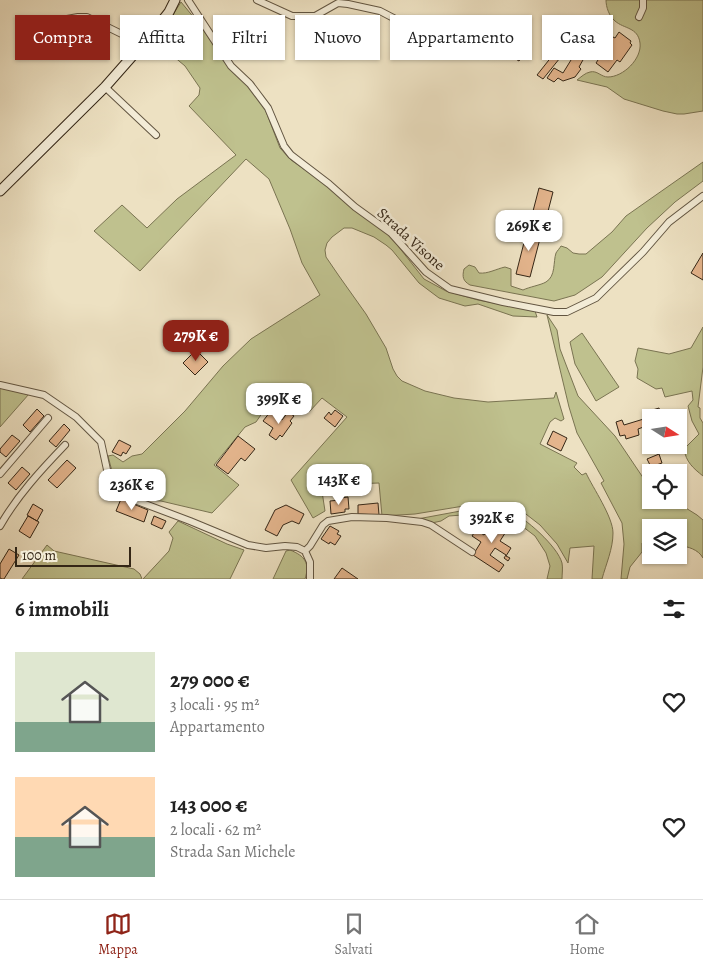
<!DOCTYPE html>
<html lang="it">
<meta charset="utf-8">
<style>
:root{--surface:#fff;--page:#f6f6f6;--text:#222;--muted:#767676;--line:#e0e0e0;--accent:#8f2418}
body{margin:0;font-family:Alegreya,serif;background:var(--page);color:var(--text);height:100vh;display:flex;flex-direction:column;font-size:19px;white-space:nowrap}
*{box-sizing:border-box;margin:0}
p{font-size:16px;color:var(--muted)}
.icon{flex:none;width:28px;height:28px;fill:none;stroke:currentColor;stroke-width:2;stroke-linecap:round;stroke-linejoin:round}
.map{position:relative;height:579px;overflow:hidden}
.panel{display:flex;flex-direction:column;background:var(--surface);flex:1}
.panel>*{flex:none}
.hud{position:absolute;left:15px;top:15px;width:674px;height:45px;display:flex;gap:10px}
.needle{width:32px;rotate:102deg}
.fabs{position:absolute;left:642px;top:409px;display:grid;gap:10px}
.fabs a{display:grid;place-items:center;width:45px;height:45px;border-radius:0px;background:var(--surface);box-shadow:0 1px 4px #0004;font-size:25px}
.scale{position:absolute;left:15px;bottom:12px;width:116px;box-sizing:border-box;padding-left:5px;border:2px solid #342616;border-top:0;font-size:14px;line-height:18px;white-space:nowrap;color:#342616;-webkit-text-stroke:4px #f3ecd7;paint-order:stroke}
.price{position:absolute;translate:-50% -42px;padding:0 11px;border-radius:10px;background:#fff;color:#222;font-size:16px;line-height:32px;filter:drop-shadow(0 1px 2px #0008)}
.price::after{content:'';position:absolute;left:50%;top:30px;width:15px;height:11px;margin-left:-8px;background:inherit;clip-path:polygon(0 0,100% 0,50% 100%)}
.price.active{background:var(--accent);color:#fff}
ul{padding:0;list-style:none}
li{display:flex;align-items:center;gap:15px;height:125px;padding:0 15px}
li span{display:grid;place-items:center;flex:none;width:140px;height:100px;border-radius:0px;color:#555}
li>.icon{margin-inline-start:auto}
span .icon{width:60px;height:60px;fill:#fffc;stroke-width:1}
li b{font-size:21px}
h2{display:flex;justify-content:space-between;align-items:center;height:60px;padding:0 15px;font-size:21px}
.pill{padding:0 18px;border-radius:0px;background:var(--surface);box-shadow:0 1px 4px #0004;font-size:18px;line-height:45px}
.pill.active{background:var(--accent);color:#fff}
.tabs{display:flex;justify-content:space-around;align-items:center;height:70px;border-top:1px solid var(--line);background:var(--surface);font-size:14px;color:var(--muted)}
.tabs a{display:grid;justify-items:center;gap:2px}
.tabs .active{color:var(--accent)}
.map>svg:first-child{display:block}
</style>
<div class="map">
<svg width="703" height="579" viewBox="0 0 703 579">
<rect width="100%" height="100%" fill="#ede1c2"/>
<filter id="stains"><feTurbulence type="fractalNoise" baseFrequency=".004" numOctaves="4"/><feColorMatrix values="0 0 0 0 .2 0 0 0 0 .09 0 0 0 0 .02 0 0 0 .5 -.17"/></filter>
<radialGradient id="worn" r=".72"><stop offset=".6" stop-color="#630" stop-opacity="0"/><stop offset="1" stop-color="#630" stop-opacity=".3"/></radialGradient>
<path fill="#bfc18e" stroke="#7a7452" d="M606,0H703V111L684,114H677L663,111L624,99L607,87L577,80C581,77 585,73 590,72C597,70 601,77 608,77C623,77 642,59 640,43C638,27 624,29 615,21C609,16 606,7 606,0Z
M181,2L200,25L229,68L246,83L265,109L280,148L291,160L331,188L391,237L424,279L446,291L478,300L535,311L537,317L513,316L478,304L465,306L439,298L419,283L392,250L386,245L374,237L352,228H344L332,237L327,243L325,250L326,257L339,276L366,314L386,348L393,369L397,376L402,381L425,391L454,398L488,402L554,398L556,392L564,419L561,421L555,418L550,422L540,444L577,463L574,467L582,475L586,473C593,488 613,517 613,533C613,549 606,564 602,579H592L594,546L570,548L568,563L557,544L540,525L522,511L504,504L482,503L415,514L382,516L379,483L321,485L325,511L313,518L291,480L347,417L322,398L309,412L304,407V397L299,389H287L276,393L256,422L245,427L214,465L239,485L212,513L161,501L147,500L125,489L114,479L108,456L113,455L123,462L132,456L142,454L185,411L223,366L251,339L320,295L302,263L290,229L269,179L246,159L140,271L94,231L122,205L147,228L177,199L236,155L189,106L199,95L200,88L185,66L154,40L164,29Z
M703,162V181L675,202L647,228L602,277L575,295L554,301L470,285C463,281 462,277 464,269L469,265L475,267L479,273C488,274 496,269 505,267L511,269V286L523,290C529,287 541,285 546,282C556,276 553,262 556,253C557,251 560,248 561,246L567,248L573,253L579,254H586L612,232L626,216Z
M547,315L557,330L560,349L578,396L615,436L646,482L651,486V500H673L697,515L703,520V558C698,549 688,547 679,545V528H651V541L642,543V552L630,567L627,579H621L624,544L622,523L601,483L604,481L577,433L569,407Z
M703,327V367L698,407L700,408V418L703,423V476C693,468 686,462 684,449L699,434L692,421L688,406L693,400L692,391L665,397L662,388L656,389L637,378L638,369L635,361L638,348L669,354L691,348Z
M582,333L619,387L596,401L575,364L570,342Z
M0,388L29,394L0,427Z
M482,507C491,507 501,507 509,511C525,517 558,547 562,563C563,568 562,574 562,579H547L550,566L546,553L535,536L518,523L502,515L489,513L449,516L441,521L432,523L412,520Z
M178,521L227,544L244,550L230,579H143L169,551L173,538L169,532Z
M47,545L54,551L134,569L140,574L142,579H22Z
M290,550C305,556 310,563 305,579H273L286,551Z"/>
<path fill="#9abeaf" stroke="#718172" d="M292,396L295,398C296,404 298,407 295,413L286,410L279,414L273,411L272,408L275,402C281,399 284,403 289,401Z"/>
<path fill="#e4b58d" stroke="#342616" d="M619,32L631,41L630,43L632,45L620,62L617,60L608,72L596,63L600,57L597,55L611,36L615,38Z
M564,41L568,44L562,52L564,53L543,79L537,75Z
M524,42L529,46L519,61L514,58Z
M579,47L588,51L579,67L581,69L575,77L563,81L558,78L554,82L547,78L554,68L563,73Z
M539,188L553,192L546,219L532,215Z
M528,227L542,231L530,277L516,274Z
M703,253V280L691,273Z
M196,350L208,362L195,375L183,363Z
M659,408L662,418H651V431L649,425L638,429L639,435L626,439L625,435L620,436L616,422L622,420L624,425L647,418L646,412Z
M37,409L44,416L30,432L23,425Z
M335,410L343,416L335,427L324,418L329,412L331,415Z
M270,412L282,420L288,412L294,416L290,421L292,423L282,437L280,435L276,440L269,435L273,428L263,421Z
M64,424L70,430L56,447L49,441Z
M553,431L567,438L561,451L547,444Z
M12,435L20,441L6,457L0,452V449Z
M238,436L255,449L245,461L241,458L228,474L216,465Z
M119,440L131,446L126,454L123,452L121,456L112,452Z
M659,454L662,463L651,467L647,459Z
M67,460L76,468L57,488L48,480Z
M22,467L30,474L16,490L8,483Z
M348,497L349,509H345V512L331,514L330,501L340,500V498Z
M121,499L148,510L144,522L116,511Z
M378,503L379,515L358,514V505Z
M33,504L43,510L37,521L27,515Z
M286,505L304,514L299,524L292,521L283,525L277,536L265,530L275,510Z
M28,516L39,522L30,538L19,531Z
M154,516L166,521L162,529L151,524Z
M496,518L509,527L500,541L511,548L506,556L510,558L508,561L504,558L506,555L495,548L490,555L504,565L499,572L473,555L481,542L472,536L476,530L484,535L487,531L485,529L488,524L491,526Z
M330,526L339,531L337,534L341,536L335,545L330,542L329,544L321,539Z
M9,549L19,555L4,579H2L0,578V564Z
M342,568L358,579H334Z"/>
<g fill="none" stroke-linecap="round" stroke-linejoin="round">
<defs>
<path id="street" d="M188,0L231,66L250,84L268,108L284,146L291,155L329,184L355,207L391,233L426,272L450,289L503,302L554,312H567L596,298L643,252L669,222L703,196
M257,0L292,16H315L338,3L348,4L380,11L430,37
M639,17L643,8V0
M45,47L67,19L78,17H87L142,44
M105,87L156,135
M0,385L44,395L76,417L101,442L109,479L117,489L137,501L190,521L248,545L266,548L285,546L297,547L305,551L310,562V579
M0,474L48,418
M0,526C17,496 41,470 65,445
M305,551L310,546L323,525L328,521L352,517L387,518L422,522L431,525L472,552"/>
<path id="secondary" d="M0,191L105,87L150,36L169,12L175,0"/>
</defs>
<use href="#street" stroke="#625541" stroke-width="8"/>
<use href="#secondary" stroke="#342616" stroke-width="11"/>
<use href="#street" stroke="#f3ecd7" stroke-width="6"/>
<use href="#secondary" stroke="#f3ecd7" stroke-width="9"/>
</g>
<g text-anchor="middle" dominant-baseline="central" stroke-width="5" stroke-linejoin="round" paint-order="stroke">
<g font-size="15" fill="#342616" stroke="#f3ecd7">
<text transform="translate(411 239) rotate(42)">Strada Visone</text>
</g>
</g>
<rect width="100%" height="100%" filter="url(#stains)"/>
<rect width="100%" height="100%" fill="url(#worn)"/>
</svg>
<div class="fabs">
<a><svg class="needle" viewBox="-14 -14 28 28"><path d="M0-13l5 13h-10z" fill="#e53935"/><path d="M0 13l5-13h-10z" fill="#767676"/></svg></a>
<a><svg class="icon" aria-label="locate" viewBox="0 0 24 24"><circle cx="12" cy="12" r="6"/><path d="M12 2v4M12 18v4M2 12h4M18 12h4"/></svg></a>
<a><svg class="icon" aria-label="layers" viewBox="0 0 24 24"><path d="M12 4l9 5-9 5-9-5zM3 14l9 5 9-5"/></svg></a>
</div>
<div class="scale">100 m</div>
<b class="price" style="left:529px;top:252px">269K €</b>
<b class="price active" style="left:196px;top:362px">279K €</b>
<b class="price" style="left:279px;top:425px">399K €</b>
<b class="price" style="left:339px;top:506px">143K €</b>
<b class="price" style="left:132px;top:511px">236K €</b>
<b class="price" style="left:492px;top:544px">392K €</b>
<div class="hud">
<a class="pill active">Compra</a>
<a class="pill">Affitta</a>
<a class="pill">Filtri</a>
<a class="pill">Nuovo</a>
<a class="pill">Appartamento</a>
<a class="pill">Casa</a>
</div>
</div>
<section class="panel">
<h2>6 immobili<svg class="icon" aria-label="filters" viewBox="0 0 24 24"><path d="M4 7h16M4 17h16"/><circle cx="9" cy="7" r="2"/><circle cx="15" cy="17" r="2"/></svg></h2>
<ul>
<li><span style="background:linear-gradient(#dfe7d0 70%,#7fa58c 0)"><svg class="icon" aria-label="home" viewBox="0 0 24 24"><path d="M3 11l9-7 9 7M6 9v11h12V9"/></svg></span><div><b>279 000 €</b><p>3 locali · 95 m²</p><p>Appartamento</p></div><svg class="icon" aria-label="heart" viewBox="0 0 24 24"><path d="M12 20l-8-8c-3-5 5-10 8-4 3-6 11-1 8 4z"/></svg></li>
<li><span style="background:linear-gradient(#ffd9b3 60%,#7fa58c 0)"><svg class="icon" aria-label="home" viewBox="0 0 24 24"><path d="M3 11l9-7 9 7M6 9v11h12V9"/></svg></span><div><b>143 000 €</b><p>2 locali · 62 m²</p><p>Strada San Michele</p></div><svg class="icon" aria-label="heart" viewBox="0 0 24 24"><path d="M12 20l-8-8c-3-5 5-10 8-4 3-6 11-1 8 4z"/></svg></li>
</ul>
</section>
<nav class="tabs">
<a class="active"><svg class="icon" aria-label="map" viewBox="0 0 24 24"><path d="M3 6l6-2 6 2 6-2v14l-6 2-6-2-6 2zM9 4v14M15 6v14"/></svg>Mappa</a>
<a><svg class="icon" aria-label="saved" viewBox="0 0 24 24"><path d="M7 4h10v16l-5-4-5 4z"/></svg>Salvati</a>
<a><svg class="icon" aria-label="home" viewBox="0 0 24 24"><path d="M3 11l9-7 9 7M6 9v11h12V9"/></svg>Home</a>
</nav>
